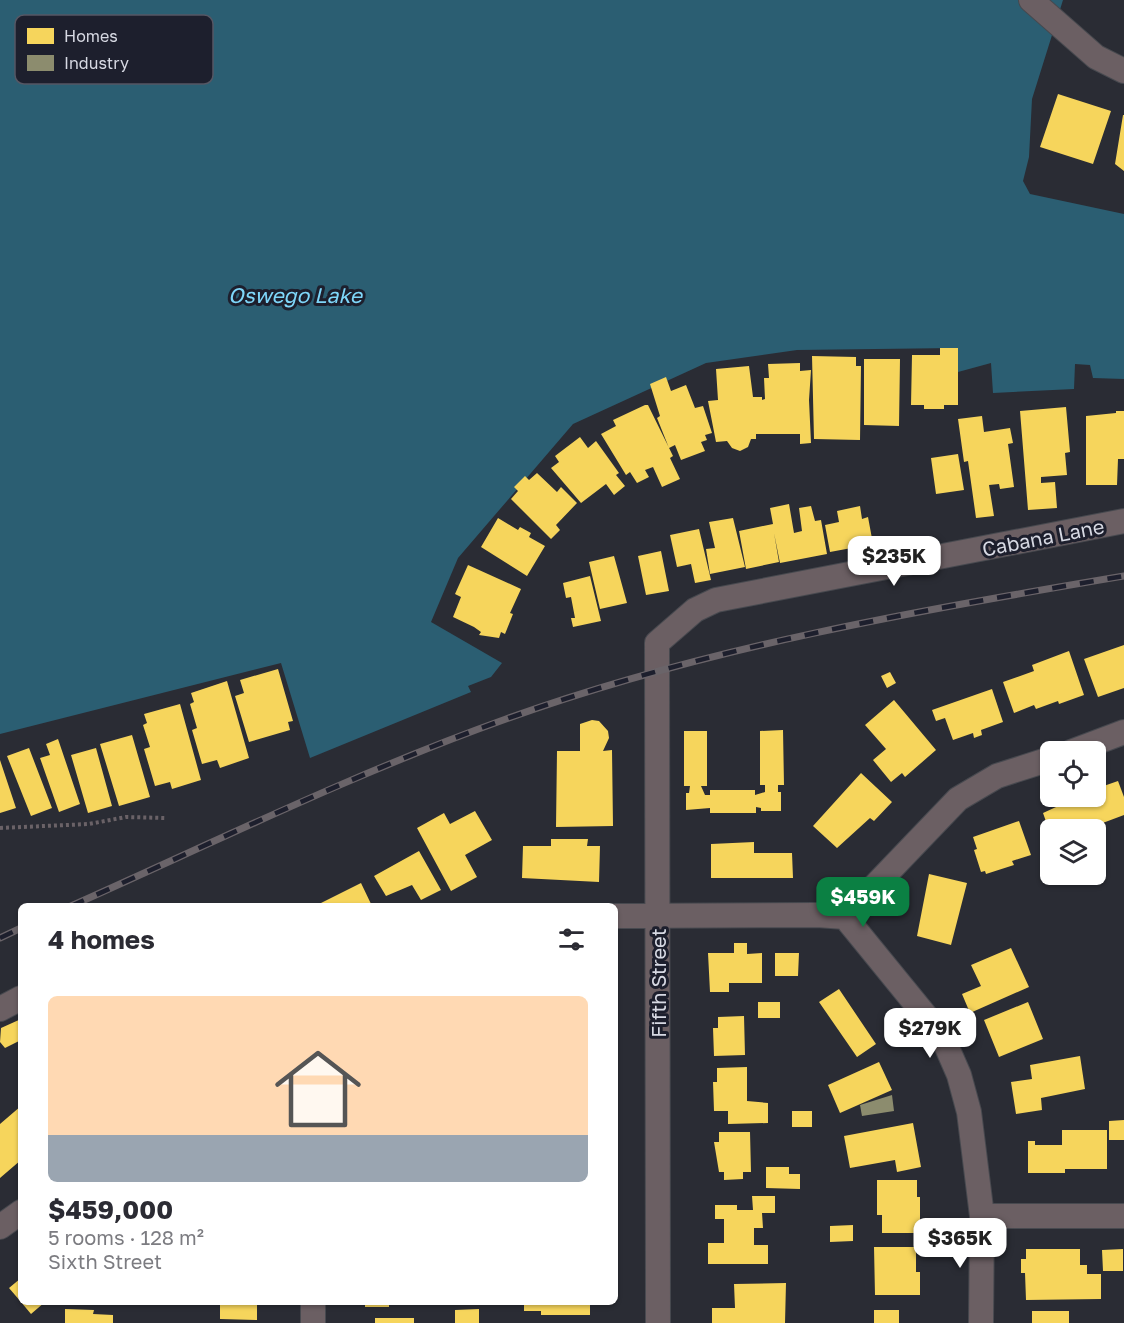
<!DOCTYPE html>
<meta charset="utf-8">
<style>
:root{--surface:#fff;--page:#f7f7f7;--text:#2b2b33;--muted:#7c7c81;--accent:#0b8043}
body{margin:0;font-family:"Golos Text",sans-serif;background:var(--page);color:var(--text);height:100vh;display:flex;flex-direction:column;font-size:22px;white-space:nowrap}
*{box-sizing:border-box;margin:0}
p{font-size:20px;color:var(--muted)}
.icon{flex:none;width:33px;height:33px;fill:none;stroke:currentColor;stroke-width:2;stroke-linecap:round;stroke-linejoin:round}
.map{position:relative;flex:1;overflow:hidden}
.panel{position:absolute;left:18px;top:903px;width:600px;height:402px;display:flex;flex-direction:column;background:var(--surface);border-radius:9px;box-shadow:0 2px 4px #0004}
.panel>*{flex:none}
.buttons{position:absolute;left:1040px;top:741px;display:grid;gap:12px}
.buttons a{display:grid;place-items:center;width:66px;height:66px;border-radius:9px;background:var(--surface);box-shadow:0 2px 4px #0004;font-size:30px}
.price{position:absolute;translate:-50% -51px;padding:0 14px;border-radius:12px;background:#fff;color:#222;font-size:20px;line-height:39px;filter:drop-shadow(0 2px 3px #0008)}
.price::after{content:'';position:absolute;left:50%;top:36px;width:18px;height:14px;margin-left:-9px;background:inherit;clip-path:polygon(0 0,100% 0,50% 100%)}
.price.current{background:var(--accent);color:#fff}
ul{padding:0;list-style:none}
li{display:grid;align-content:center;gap:12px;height:318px;padding:0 30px}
li span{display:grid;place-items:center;height:186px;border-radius:9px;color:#555}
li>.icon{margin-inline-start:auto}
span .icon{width:108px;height:108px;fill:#fffc;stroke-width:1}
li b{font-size:26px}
h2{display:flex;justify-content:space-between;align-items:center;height:72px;padding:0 30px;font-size:26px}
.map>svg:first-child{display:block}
</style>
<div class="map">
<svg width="1124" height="1323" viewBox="0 0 1124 1323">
<rect width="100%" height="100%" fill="#2a2c34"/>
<path fill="#2b5e72" d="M0,0H1063L1032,99L1029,157L1023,181L1030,194L1124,214V379L1093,378L1090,365L1075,364L1074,389L993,393L991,363L958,372L955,348L797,350L706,363L573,424L458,558L431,622L502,663L491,677L468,686L471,692L310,758L281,663L0,734Z"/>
<path fill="#f6d55c" d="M1058,94L1111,111L1093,164L1040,147Z
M1123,115H1124V171L1115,164Z
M940,348H958V405H944V409H924V405H911L912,355H940Z
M812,356L856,357V366H861L860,440L814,439Z
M864,359H900L899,426L864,425Z
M800,363V371L811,370L809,400L811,443L800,444V434H756V439H751L748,447L740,451L732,448L727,441L716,442L708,401L718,400L716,369L749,366L753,397H762V400L765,399L764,378H769L768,364Z
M666,377L671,391L686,385L695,408L703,406L712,433L705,435L707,440L701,442L705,451L681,460L675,445L669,448L657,418L660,416L650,384Z
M645,405H648L673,456L670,458L680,479L662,487L653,467L645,470L649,477L637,483L630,472L626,475L601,434L616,426L613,420Z
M1066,407L1070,452L1065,453L1067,475L1041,477V483L1055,482L1057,508L1028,510L1020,411Z
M1116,411H1124V459H1118L1117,485H1086V416L1116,413Z
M982,416L984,432L1010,428L1013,443L1008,444L1014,487L1000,489L999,484L989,485L994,516L976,518L968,461L964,462L958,419Z
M580,437L588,448L596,441L619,473L616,475L625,486L614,495L606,484L581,503L551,468L559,462L555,456Z
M958,454L964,490L936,494L931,458Z
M537,473L557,492L561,487L577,503L556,525L560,530L551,539L511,499L518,491L514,487L525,476L529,480Z
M789,504L794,533L802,531L799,508L811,506L815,521L821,520L827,554L780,563L774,533L779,562L746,569L739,531L773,524L770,508Z
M860,506L862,519L868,517L873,544L830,552L825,525L839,522L837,511Z
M498,518L518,530L520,527L531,533L529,537L545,546L527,576L481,547Z
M733,518L745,567L710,574L706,549L715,548L709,522Z
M699,529L711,580L695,583L691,564L677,567L670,535Z
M661,551L669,591L646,595L638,556Z
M614,556L627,603L600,609L589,562Z
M468,565L521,589L510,613L513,614L505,634L501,632L499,638L479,635L481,632L474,627L453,617L461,597L455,594Z
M590,576L601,621L573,627L571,618H575L571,597L566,598L563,583Z
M1124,645V688L1098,697L1084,659Z
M1069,651L1084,695L1059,704L1058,701L1036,709L1034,705L1014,713L1003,682L1034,671L1032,665Z
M278,669L293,721L288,722L290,730L249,742L235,696L244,693L240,680Z
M890,672L896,683L887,688L881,676Z
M227,681L249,758L220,768L217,760L202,764L192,730L197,728L190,704L194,702L191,693Z
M992,689L1003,722L981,730L982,735L974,738L973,733L953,740L945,718L936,721L932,710Z
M894,700L936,750L905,777L902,773L891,782L873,760L886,749L865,725Z
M180,704L201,780L172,789L170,782L155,786L144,749L150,747L143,725L147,723L144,714Z
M592,720L599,721L608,731L609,738L603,751L612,750L613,826L556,827L557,751H580V724Z
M783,730L784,785H778V792H781V811H761V808L756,807V813H710V808L686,810V793H689L690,786H684V731H707V786H701L705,795H710V790H755V795L765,792V785H760V731Z
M132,735L150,797L119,806L100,744Z
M58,739L80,804L59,812L40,758L50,755L46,744Z
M29,748L52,808L31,816L7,756Z
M96,748L112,806L88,813L71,755Z
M0,760L16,808L0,813Z
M861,773L892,802L874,821L870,818L837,848L813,826Z
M1118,781L1124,797V815L1084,830H1049L1043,813L1080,796H1095V789Z
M475,811L492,840L465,855L477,877L451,891L417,828L444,813L450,824Z
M1019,821L1031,855L1012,861L1014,865L986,874L985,871L981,872L974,850L977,849L973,837Z
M551,839H588L587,846H600L599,882L522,878L523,846H551Z
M754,842V853H792L793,878H711V844Z
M419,851L441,890L421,900L412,885L386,896L374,876Z
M929,874L967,883L951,945L917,936Z
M361,883L372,906H320L319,904Z
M734,943H747V954L762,953V983H729V992H710L708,953H734Z
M1011,948L1029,987L970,1013L962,994L981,986L971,965Z
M775,953H799L798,976H775Z
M839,989L876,1044L857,1057L819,1002Z
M758,1002H780V1018H758Z
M1028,1002L1043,1039L999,1057L984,1020Z
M744,1016L745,1055L714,1056L713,1028H718V1017Z
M21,1019V1040L5,1048L0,1042L1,1028Z
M1080,1056L1085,1089L1041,1098L1042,1110L1016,1114L1011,1082L1032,1079L1030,1065Z
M879,1062L892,1090L840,1113L828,1085Z
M747,1067V1101L768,1103V1123L728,1124V1111H714L713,1082H717V1068Z
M21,1106V1160L0,1178V1124Z
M792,1111H812V1127H792Z
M1124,1120V1140H1109V1121Z
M913,1123L921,1167L897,1172L895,1160L850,1168L844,1136Z
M1062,1130H1107V1169H1065V1173H1028V1141H1035V1145H1062Z
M719,1132H750L751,1172H743V1179L724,1180V1172H719L714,1142H719Z
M766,1167H789V1174H800V1189L766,1188Z
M877,1180H917V1197H920V1233H882V1215H877Z
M752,1196H775V1213H762L763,1228H754V1245H768V1264H708V1243H724V1219H715V1205H737V1210H753Z
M853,1225V1241L830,1242V1226Z
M874,1247H916V1272H920V1295H875Z
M1026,1249H1080V1265H1087V1274H1101V1299L1026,1300L1025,1273H1021V1259H1026Z
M1123,1249V1271H1103L1102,1250Z
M21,1278V1302L9,1288Z
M786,1283L785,1323H712V1308H735L734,1284Z
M21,1302H45L31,1314Z
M220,1302H257V1320L220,1319Z
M365,1302H389V1307H365Z
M524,1302H590V1315H541V1311H524Z
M65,1309L94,1310L93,1314L113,1315V1323H65Z
M479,1309V1323H455V1310Z
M874,1310H899V1323H874Z
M1032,1311H1069V1323H1032Z
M375,1318H414V1323H375Z"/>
<path fill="#8c8c6e" d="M892,1095L894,1111L862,1116L860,1105Z"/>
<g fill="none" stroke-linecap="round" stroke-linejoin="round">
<defs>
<path id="minor" d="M1031,0L1096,57L1124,71
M1071,752L1124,732
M615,916L817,915L845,917L958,799L997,776L1050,759
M845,917L942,1036L959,1075L969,1112L982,1216L981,1323
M0,1009L21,998
M982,1216H1124
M0,1227L21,1212
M313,1323V1302
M658,1323L657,643L695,610L716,600L1124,521"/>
</defs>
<use href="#minor" stroke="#47494f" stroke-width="26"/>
<path stroke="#6a6267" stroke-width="4" stroke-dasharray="3 3" stroke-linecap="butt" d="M0,828L89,824L126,817L165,818"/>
<use href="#minor" stroke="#6b5f63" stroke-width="24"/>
<defs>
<path id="rail" d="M71,906C215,842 357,772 506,719C706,647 916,611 1124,576
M0,938L21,928"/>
</defs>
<use href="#rail" stroke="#6a6469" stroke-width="7"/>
<use href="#rail" stroke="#1d1f2d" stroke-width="4.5" stroke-dasharray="14" stroke-linecap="butt"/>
</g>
<g text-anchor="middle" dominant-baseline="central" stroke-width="6" stroke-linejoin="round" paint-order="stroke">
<g font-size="20" fill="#d7d9e3" stroke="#1d1f2d">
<text transform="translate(1043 537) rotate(-11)">Cabana Lane</text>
<text transform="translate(658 983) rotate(-90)">Fifth Street</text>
</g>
<g font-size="21" font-style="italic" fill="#7ed6f9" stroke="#1d1f2d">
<text x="295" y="295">Oswego Lake</text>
</g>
</g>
<rect x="15" y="15" width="198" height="69" rx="9" fill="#1d1f2d" stroke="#555764" stroke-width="1.5"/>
<rect x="27" y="28" width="27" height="16" fill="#f6d55c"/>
<rect x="27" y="55" width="27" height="16" fill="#8c8c6e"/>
<g font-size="16" fill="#d7d9e3">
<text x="64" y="42">Homes</text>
<text x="64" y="69">Industry</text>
</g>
</svg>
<div class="buttons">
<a><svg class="icon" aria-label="locate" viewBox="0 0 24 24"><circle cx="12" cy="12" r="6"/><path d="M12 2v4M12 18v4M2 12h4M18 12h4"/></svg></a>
<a><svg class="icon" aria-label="layers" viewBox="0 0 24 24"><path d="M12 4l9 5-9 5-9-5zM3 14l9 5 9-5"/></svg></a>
</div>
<b class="price" style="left:894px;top:587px">$235K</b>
<b class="price current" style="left:863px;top:928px">$459K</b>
<b class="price" style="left:930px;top:1059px">$279K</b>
<b class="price" style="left:960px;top:1269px">$365K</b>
<section class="panel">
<h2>4 homes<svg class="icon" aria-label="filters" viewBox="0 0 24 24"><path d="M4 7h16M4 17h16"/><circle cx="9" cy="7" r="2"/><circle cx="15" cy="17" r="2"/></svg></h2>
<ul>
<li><span style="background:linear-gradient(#ffd9b3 75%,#9aa5b1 0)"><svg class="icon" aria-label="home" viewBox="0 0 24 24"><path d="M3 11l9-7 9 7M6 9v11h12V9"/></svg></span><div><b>$459,000</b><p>5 rooms · 128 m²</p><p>Sixth Street</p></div></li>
</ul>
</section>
</div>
